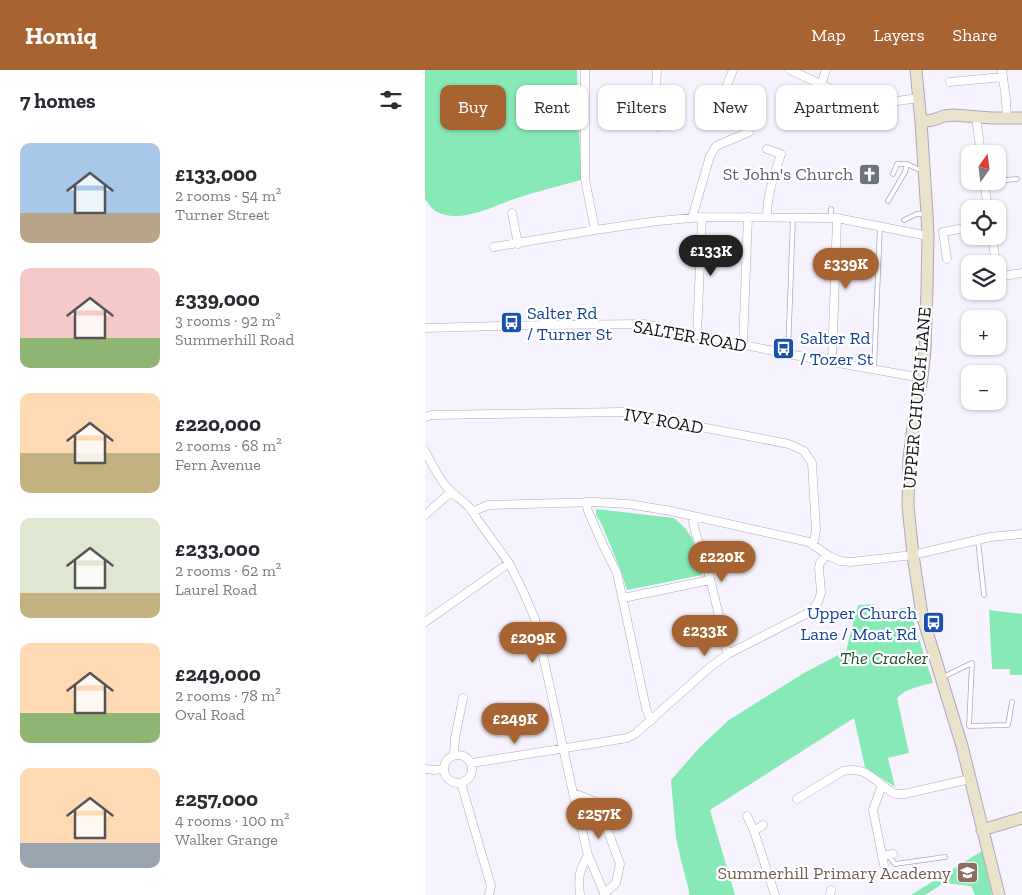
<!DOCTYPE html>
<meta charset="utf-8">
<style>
:root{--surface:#fff;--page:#f7f7f7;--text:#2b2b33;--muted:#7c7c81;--accent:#a76432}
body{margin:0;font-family:"Zilla Slab",serif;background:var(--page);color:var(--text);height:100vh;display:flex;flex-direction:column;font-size:19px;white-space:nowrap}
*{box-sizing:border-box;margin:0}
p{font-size:16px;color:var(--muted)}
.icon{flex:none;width:28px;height:28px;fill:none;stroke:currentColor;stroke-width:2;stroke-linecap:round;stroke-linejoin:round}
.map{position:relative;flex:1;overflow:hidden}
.sheet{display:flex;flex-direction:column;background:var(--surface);width:425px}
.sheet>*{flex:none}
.guide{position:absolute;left:15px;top:15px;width:475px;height:45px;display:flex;gap:10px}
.needle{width:32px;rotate:14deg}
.tools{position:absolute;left:536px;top:75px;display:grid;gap:10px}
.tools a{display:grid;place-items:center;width:45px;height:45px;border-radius:10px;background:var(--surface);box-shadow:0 1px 4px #0004;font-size:25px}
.price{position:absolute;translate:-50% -42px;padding:0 11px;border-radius:18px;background:var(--accent);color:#fff;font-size:16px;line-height:32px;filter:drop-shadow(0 1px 2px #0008)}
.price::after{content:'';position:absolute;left:50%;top:30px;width:15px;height:11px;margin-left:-8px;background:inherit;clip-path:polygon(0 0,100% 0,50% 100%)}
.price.current{background:#222;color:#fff}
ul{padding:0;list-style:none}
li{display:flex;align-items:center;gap:15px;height:125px;padding:0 20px}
li span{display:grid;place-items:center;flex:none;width:140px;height:100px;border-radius:10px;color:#555}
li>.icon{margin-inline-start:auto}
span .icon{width:60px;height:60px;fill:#fffc;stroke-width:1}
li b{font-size:21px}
h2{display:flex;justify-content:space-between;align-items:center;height:60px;padding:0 20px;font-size:21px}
.tag{padding:0 18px;border-radius:10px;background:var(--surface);box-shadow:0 1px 4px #0004;font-size:18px;line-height:45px}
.tag.current{background:var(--accent);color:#fff}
header{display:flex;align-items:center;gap:30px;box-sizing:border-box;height:70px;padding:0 25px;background:var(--accent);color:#fff}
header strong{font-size:24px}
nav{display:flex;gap:28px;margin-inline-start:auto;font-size:18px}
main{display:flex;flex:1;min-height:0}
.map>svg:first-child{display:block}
</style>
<header>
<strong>Homiq</strong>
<nav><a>Map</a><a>Layers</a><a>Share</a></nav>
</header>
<main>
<section class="sheet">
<h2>7 homes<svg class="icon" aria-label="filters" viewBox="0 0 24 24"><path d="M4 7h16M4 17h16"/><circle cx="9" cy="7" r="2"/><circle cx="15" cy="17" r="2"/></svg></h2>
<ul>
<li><span style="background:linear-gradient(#a9c7e8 70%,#b9a48a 0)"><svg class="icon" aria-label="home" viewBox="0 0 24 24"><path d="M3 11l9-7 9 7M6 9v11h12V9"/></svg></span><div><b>£133,000</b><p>2 rooms · 54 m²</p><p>Turner Street</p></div></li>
<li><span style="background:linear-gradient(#f6c9c9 70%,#8fb573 0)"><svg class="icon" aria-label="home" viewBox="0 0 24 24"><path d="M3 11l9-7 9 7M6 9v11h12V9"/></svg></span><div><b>£339,000</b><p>3 rooms · 92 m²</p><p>Summerhill Road</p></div></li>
<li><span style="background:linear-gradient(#ffd9b3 60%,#c2b280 0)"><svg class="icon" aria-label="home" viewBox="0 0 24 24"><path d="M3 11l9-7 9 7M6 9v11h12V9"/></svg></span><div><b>£220,000</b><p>2 rooms · 68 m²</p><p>Fern Avenue</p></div></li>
<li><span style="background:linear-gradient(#dfe7d0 75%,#c2b280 0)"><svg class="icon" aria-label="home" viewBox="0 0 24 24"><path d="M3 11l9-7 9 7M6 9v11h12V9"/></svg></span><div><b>£233,000</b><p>2 rooms · 62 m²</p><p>Laurel Road</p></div></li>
<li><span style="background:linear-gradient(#ffd9b3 70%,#8fb573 0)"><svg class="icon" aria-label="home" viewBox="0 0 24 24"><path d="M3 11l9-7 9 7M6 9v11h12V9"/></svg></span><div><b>£249,000</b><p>2 rooms · 78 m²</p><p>Oval Road</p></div></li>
<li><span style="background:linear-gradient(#ffd9b3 75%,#9aa5b1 0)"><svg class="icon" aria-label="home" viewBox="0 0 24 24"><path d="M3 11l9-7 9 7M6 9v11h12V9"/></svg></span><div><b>£257,000</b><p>4 rooms · 100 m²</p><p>Walker Grange</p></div></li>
</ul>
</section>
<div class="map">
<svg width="597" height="825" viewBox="0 0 597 825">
<rect width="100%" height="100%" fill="#f6f3fe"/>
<path fill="#87e9b6" d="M0,0H152L156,110C135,116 113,121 92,128C71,135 40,152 17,144C9,142 5,136 0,129Z
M171,439L249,448L260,458L267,468L277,497V505L202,520L196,501L177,455L171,445Z
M449,534L451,544L468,540L484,537L508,613C495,616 482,618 472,628L484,683L463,688L470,717L440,697L429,648L285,740L310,825H264V821L256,790L251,768L246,710L275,677L304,650L379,603L421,581L433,535Z
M564,540L597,544V605H585V599H567Z
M557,781L567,825H550L546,816L519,813L500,825H486Z"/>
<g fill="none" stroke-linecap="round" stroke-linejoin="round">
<defs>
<path id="lane" d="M468,104L472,94H482L493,99H497
M572,111L592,109
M560,112L571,111
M463,131L480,102L482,94
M406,148V139
M479,150L492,144H500
M363,284L368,147
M449,299L455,156
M553,470L559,525
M76,565L113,559
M518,607L547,593L544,656L583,655L587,632
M463,785L470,794L520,787"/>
<path id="street" d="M160,0V109L170,160
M232,0L231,21L234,57
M365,0L426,28L437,32L447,33H457L494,28
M577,0L581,30L582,48
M525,12L578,7
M396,14L401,0
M293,37L308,0
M551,47L556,84
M342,79L356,84C349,105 342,125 342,147
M559,111L563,139
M87,143L93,174
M267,148L285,86L291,76L324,62
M567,166L571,194
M69,177L170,160L233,151L277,147L412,148L503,166
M522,189L518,162L545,157
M572,207L597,203
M0,258L118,255L219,254L363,284L497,308
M272,265L277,147
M318,275L323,147
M407,292L412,148
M0,347L7,345L198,342L364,374L379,381L387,393L391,461L388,475
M0,381C6,392 12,405 20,415C30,428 45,433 52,449L84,493L98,521L110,549L148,723L163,785L180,825
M161,432L163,441L178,475L192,503L221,638L226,651
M49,441L63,435L170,432L203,434L246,441L384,472L404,486L415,491L426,492L488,485L565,467L597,464
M0,445L26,422
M268,446C267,459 275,473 279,486C287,516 295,546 300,576L303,584
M198,528L285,510
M0,552L84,493
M19 699a14 14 0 1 1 28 0a14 14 0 1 1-28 0Z
M29,685L30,668L38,628
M47,693L172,673L202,668L210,664L284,598L303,584L387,541L393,532L396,523L394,498L395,493L401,485
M0,699L9,700L19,699
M36,713L66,816L64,825
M457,715L448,740L459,795
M148,723L164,729L173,734L195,794L191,813L179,824
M372,729L418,701C439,697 445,706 461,718C464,720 467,723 471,724C474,724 476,724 479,724L545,709
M322,746L329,761L350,825
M329,761L338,755
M457,786L468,784
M155,825C153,806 154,801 163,785
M405,825L406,820"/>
<path id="secondary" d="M491,0L496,52L502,144L503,166L502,218L500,280L497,308L489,349L484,388L483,436L488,485L497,545L537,676L574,825
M496,52L508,50L519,46L528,45L567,48H597
M557,760L597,748"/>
</defs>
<use href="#lane" stroke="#ada9bb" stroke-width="5.5"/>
<use href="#street" stroke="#ada9bb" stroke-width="9"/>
<use href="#secondary" stroke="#ada9bb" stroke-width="13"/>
<use href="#lane" stroke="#fff" stroke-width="4"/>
<use href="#street" stroke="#fff" stroke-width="8"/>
<use href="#secondary" stroke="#eae3ca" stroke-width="11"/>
</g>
<defs>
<symbol id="church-square" viewBox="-11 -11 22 22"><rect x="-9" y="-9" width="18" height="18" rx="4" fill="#6b7280" stroke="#fff"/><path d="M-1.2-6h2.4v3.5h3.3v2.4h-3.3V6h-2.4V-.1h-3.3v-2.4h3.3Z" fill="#fff"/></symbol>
<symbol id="bus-square" viewBox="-11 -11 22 22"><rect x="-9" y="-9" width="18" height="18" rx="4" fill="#1a4fb4" stroke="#fff"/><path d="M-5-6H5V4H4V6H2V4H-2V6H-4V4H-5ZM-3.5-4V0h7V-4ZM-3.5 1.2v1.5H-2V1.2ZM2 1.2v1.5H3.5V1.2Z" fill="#fff"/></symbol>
<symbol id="school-square" viewBox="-11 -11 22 22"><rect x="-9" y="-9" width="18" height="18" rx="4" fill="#8d6e63" stroke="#fff"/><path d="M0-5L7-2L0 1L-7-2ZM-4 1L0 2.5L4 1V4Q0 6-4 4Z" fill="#fff"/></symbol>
</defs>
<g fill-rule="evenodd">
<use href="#church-square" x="432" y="92" width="25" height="25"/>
<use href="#bus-square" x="74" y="240" width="25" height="25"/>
<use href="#bus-square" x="346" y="266" width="25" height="25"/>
<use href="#bus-square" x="496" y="540" width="25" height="25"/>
<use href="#school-square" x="530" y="790" width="25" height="25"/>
</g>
<g text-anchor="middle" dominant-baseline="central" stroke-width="4.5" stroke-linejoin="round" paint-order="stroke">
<g font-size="18" fill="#5b616d" stroke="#fff" text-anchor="end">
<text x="428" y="104">St John's Church</text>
</g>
<g font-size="18" fill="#164399" stroke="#fff" text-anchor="start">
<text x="102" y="243">Salter Rd<tspan x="102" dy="21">/ Turner St</tspan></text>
<text x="375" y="268">Salter Rd<tspan x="375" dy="21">/ Tozer St</tspan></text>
<text x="492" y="543" text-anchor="end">Upper Church<tspan x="492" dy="21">Lane / Moat Rd</tspan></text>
</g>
<g font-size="18" fill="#141319" stroke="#fff">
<text transform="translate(265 266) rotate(10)">SALTER ROAD</text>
<text transform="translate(492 328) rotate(-85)">UPPER CHURCH LANE</text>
<text transform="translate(239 351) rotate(10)">IVY ROAD</text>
</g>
<g font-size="18" font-style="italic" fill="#214c37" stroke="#fff">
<text x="459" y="588">The Cracker</text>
</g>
<g font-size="18" fill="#785e54" stroke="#fff" text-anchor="end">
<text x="526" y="803">Summerhill Primary Academy</text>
</g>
</g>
</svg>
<div class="tools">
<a><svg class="needle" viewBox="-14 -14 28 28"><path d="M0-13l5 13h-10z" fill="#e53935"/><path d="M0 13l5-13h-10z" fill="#7c7c81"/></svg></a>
<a><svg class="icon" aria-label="locate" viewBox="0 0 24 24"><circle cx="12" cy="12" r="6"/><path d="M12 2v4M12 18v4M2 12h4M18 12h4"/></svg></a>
<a><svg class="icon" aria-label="layers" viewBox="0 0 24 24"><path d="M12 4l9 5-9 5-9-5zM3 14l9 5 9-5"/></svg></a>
<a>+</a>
<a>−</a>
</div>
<b class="price current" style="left:286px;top:207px">£133K</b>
<b class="price" style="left:421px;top:220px">£339K</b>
<b class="price" style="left:297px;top:513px">£220K</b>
<b class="price" style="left:280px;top:587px">£233K</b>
<b class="price" style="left:108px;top:594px">£209K</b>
<b class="price" style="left:90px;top:675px">£249K</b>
<b class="price" style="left:174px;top:770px">£257K</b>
<div class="guide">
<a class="tag current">Buy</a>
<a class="tag">Rent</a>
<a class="tag">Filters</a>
<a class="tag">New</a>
<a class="tag">Apartment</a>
</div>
</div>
</main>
